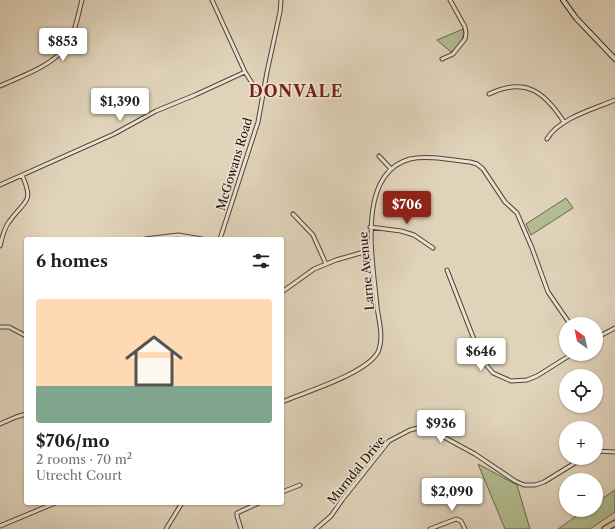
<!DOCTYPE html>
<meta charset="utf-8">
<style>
:root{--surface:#fff;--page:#f6f6f6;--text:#202124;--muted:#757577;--accent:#8f2418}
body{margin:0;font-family:"Libre Caslon Text",serif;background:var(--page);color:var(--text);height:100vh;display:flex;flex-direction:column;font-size:15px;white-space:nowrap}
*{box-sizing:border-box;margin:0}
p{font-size:13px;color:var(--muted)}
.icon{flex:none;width:22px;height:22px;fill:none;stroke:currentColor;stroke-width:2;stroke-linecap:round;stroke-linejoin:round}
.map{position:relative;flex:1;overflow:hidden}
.details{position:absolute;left:24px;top:237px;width:260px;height:268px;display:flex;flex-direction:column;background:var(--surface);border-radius:4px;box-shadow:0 1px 3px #0004}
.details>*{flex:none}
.needle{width:26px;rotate:327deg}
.fabs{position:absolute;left:559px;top:317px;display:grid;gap:8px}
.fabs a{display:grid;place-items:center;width:44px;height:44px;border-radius:50%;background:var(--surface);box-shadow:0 1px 3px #0004;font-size:20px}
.price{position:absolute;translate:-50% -34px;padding:0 9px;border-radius:4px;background:#fff;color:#222;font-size:13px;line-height:26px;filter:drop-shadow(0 1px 2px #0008)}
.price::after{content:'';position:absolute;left:50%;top:24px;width:12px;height:9px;margin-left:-6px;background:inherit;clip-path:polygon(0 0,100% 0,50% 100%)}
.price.current{background:var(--accent);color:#fff}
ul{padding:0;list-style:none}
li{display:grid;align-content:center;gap:8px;height:212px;padding:0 12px}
li span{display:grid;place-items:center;height:124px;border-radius:4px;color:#555}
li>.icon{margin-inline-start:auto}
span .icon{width:72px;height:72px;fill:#fffc;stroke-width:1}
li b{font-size:17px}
h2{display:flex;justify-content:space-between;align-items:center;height:48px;padding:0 12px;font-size:17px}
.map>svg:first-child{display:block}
</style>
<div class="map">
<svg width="615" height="529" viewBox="0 0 615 529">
<rect width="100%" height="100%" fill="#e0d3ba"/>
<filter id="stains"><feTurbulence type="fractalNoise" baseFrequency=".005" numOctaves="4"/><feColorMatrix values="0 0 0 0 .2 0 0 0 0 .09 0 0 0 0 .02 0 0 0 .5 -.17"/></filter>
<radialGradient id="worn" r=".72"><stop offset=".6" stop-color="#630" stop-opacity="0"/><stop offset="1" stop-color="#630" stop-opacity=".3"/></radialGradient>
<path fill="#b2bc90" stroke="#69684e" d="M463,29C466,38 457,47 451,52L437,40Z
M566,198L573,208L531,235L526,224Z
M478,464L517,485L530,529H505Z
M615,490V512L590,529H558L585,510H596V503Z"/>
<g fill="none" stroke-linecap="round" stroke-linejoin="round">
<defs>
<path id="street" d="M212,0L245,72L257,91L262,93
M442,59L453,54L465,39L466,33L465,27L450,0
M0,86C22,76 55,65 68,44C76,31 78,14 82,0
M489,94C525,77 544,91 564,122
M547,139C559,118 594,109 615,100
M379,156L391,169
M0,185L114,134L156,111L195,95L245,72
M293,214L313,235L326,264
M370,227L401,231L414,235L433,248
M145,239L178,235L202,239
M220,239L258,122L267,72L280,12L281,0
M0,246C2,238 4,228 9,222C24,200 35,204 22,175
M447,270L482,360L493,373L511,381L527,380L537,376L572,354
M282,292L314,269L336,260L371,250
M0,327H9L26,336
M596,338L615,328
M282,402C305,392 366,374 378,352C384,338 379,321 377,307C374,266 354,174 410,159C427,155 452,160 470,162L477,164L483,169L505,202L517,213L532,248L548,292L570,324
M0,424L16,417L26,414
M596,451L615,452
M282,492L300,485
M0,526L55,503
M166,529L182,503
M241,529L237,516V513L259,503
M316,529L331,516L342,500L389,441L410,430L422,427L429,429L475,454L515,481L524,485H535L544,482L583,458
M430,529L456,519L461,521L465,529"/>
<path id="secondary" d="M563,0L576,18L615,59"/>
<path id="highway" d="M605,529L615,523"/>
</defs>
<use href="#street" stroke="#504437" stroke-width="5"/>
<use href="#secondary" stroke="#20140b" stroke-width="6"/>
<use href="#highway" stroke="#20140b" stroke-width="7"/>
<use href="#street" stroke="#ebe2d2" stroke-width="3"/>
<use href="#secondary" stroke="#ebe2d2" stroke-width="4"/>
<use href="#highway" stroke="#e0d3ba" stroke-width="5"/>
</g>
<g text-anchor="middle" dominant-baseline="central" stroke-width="3.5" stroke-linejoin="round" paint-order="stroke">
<g font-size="12" fill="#20140b" stroke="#ebe2d2">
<text transform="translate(234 164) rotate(-73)">McGowans Road</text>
<text transform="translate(366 271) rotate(-95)">Larne Avenue</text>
<text transform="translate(356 470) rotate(-51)">Murndal Drive</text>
</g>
<g font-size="16" font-weight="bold" letter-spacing="1" fill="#7a1f14" stroke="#ebe2d2">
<text x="296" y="91">DONVALE</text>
</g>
</g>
<rect width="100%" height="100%" filter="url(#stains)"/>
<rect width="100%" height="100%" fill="url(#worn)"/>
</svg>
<div class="fabs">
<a><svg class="needle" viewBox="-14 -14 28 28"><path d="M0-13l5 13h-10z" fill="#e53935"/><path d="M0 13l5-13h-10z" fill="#757577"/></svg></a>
<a><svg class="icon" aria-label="locate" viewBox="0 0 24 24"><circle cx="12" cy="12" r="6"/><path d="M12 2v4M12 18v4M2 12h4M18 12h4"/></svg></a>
<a>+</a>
<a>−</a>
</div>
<b class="price" style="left:63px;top:62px">$853</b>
<b class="price" style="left:120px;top:122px">$1,390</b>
<b class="price current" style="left:407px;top:225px">$706</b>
<b class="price" style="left:481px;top:372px">$646</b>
<b class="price" style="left:441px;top:444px">$936</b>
<b class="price" style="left:452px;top:512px">$2,090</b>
<section class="details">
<h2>6 homes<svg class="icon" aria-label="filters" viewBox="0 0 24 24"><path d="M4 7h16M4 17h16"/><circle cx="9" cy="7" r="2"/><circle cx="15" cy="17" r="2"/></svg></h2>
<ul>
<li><span style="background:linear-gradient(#ffd9b3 70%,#7fa58c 0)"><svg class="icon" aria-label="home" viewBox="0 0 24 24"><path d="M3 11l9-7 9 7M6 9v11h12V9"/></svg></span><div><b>$706/mo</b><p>2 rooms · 70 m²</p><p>Utrecht Court</p></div></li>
</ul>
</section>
</div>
